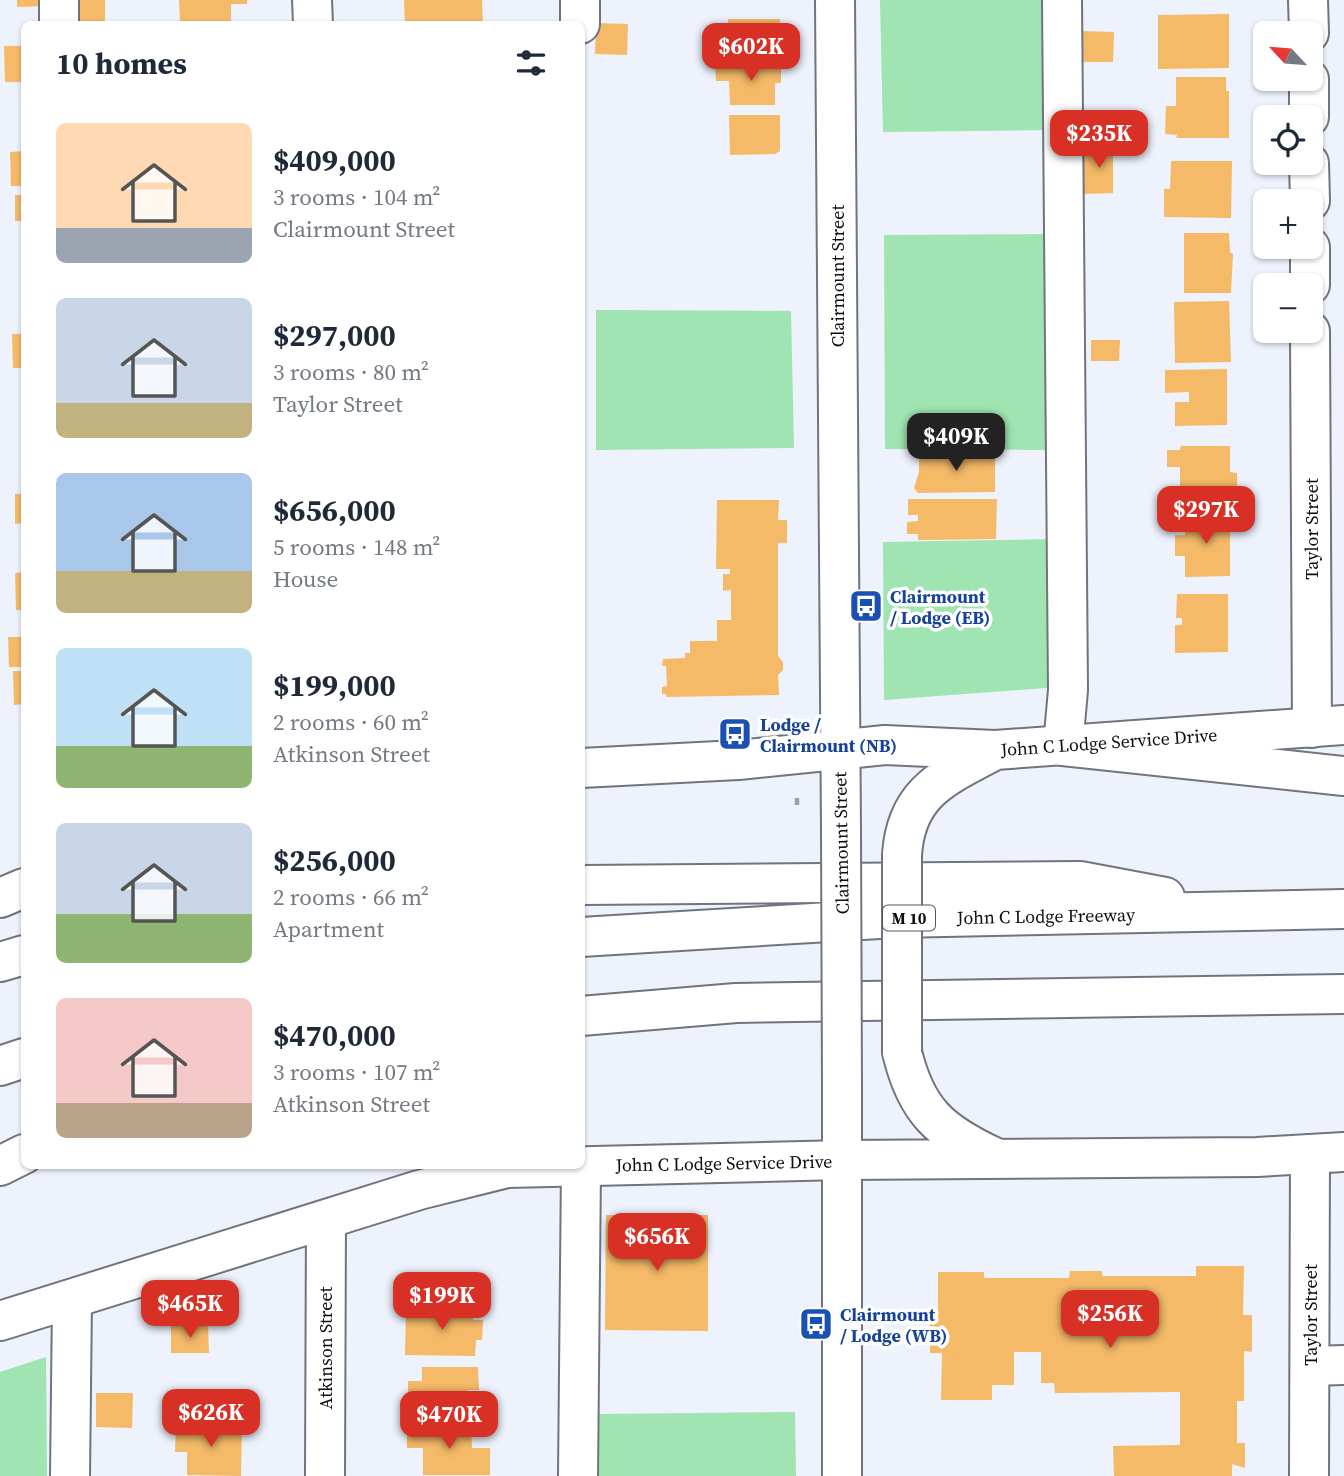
<!DOCTYPE html>
<meta charset="utf-8">
<style>
:root{--surface:#fff;--page:#f6f6f7;--text:#1f2937;--muted:#747a83;--accent:#d93025}
body{margin:0;font-family:"Source Serif 4",serif;background:var(--page);color:var(--text);height:100vh;display:flex;flex-direction:column;font-size:26px;white-space:nowrap}
*{box-sizing:border-box;margin:0}
p{font-size:23px;color:var(--muted)}
.icon{flex:none;width:38px;height:38px;fill:none;stroke:currentColor;stroke-width:2;stroke-linecap:round;stroke-linejoin:round}
.map{position:relative;flex:1;overflow:hidden}
.panel{position:absolute;left:21px;top:21px;width:564px;height:1148px;display:flex;flex-direction:column;background:var(--surface);border-radius:10px;box-shadow:0 2px 5px #0004}
.panel>*{flex:none}
.needle{width:46px;rotate:296deg}
.tools{position:absolute;left:1253px;top:21px;display:grid;gap:14px}
.tools a{display:grid;place-items:center;width:70px;height:70px;border-radius:10px;background:var(--surface);box-shadow:0 2px 5px #0004;font-size:35px}
.price{position:absolute;translate:-50% -60px;padding:0 16px;border-radius:14px;background:var(--accent);color:#fff;font-size:23px;line-height:46px;filter:drop-shadow(0 2px 4px #0008)}
.price::after{content:'';position:absolute;left:50%;top:42px;width:21px;height:16px;margin-left:-10px;background:inherit;clip-path:polygon(0 0,100% 0,50% 100%)}
.price.current{background:#222;color:#fff}
ul{padding:0;list-style:none}
li{display:flex;align-items:center;gap:21px;height:175px;padding:0 35px}
li span{display:grid;place-items:center;flex:none;width:196px;height:140px;border-radius:10px;color:#555}
li>.icon{margin-inline-start:auto}
span .icon{width:84px;height:84px;fill:#fffc;stroke-width:1}
li b{font-size:30px}
h2{display:flex;justify-content:space-between;align-items:center;height:84px;padding:0 35px;font-size:30px}
.map>svg:first-child{display:block}
</style>
<div class="map">
<svg width="1344" height="1476" viewBox="0 0 1344 1476">
<rect width="100%" height="100%" fill="#edf2fd"/>
<path fill="#a0e4b2" d="M880,0H1055L1053,130L883,132Z
M1054,234L1052,450L885,449L884,235Z
M596,310L791,311L794,448L596,450Z
M1054,539L1059,687L884,700L883,542Z
M46,1357L47,1476H0V1372Z
M795,1412L796,1476H599V1414Z"/>
<path fill="#f4ba68" d="M17,0H46V6L17,7Z
M77,0H105V24H77Z
M179,0H247V4H231V22H180Z
M404,0H482L483,24H405Z
M1229,14V68L1158,69V15Z
M728,19H780L777,58H728Z
M596,23L628,24L627,55L595,54Z
M1082,31L1114,32L1113,62H1081Z
M4,46H24V82H5Z
M781,64V83H775V105H730L729,81H716L715,65Z
M1176,77H1226V91H1229V138H1176L1177,135L1165,134L1166,106H1176Z
M729,115H780V151L775,154L730,155Z
M1113,146V193L1084,194V147Z
M24,151V186H11L10,152Z
M1171,161H1232L1231,218L1164,217V189H1170Z
M15,195H24V221H15Z
M1184,233H1229L1230,253H1233L1231,293H1184Z
M1229,301L1231,362L1175,363L1174,302Z
M12,334H24V368H13Z
M1091,340H1120L1119,361H1091Z
M1227,369V425L1175,426V402H1189V392L1165,393V370Z
M1181,446H1230V472L1237,473V490H1228L1227,498H1180V467H1167V450H1180Z
M995,453V492L918,493L914,488L919,472V454Z
M15,494H24V523L15,524Z
M908,499H997L996,539L918,540V534H907V522L918,521V515H908Z
M717,500H779L778,520H787V543H778V656L783,662V670L778,675L779,695L666,697V694H662V687L667,686L666,666H662L663,659L685,658V653H690V641H717V620H731V590L723,591V574H730V569H716Z
M1230,514V576L1185,577V556H1175V535H1185V515Z
M24,572V610H16L15,573Z
M1177,594H1228V652L1175,653V625H1182V618H1176Z
M8,637H24V667H9Z
M13,671H24V704L14,705Z
M606,1215H708V1331L605,1330Z
M1196,1266H1244L1243,1315H1252V1352L1244,1351V1401H1237V1443H1245V1468L1232,1464V1476H1114L1113,1446L1180,1445V1392L1055,1393L1054,1383H1041V1352H1014V1385H992V1400H941L942,1353H930V1321H938V1272H984V1278H1069L1070,1271H1102V1276H1196Z
M406,1308L473,1309V1320H483L482,1340H476L475,1356L405,1355Z
M171,1326H208L209,1353H171Z
M422,1367H478L479,1390H468V1418H422L423,1402H408V1381H422Z
M96,1393H133L132,1428L96,1427Z
M176,1425H242L241,1476L187,1475V1452H175Z
M407,1426H471L472,1448H490V1475H423V1448H407Z"/>
<g fill="none" stroke-linecap="round" stroke-linejoin="round">
<defs>
<path id="minor" d="M59,0V24
M312,0L313,24
M835,0L841,830
M1062,0L1068,690L1063,746
M1308,0L1309,33
M580,24V0
M1309,79V117
M1309,163L1310,201
M1310,247V285
M1310,331L1312,728
M842,1085V1476
M1310,1366L1344,1365
M70,1476L72,1300
M325,1476L326,1220
M578,1476L581,1167
M1309,1476L1310,1154"/>
<path id="major" d="M581,768L738,760L885,745L995,750L1344,725
M902,855C906,791 945,777 995,750
M0,898L24,888
M902,1052C916,1111 940,1132 994,1157
M0,1321L419,1190L507,1168L843,1160L1257,1157L1344,1152"/>
<path id="highway" d="M1063,746L1344,776
M581,885L1080,881L1165,897
M581,937L896,918L1344,909
M0,962L24,955
M581,1016L736,1003L1344,994
M0,1066L24,1058
M0,1166L24,1154"/>
</defs>
<use href="#minor" stroke="#70747e" stroke-width="42"/>
<use href="#major" stroke="#70747e" stroke-width="42"/>
<use href="#highway" stroke="#70747e" stroke-width="42"/>
<path stroke="#9ca0a8" stroke-width="4.5" stroke-dasharray="7 3.5" stroke-linecap="butt" d="M797,805V795"/>
<use href="#minor" stroke="#fff" stroke-width="38"/>
<use href="#major" stroke="#fff" stroke-width="38"/>
<use href="#highway" stroke="#fff" stroke-width="38"/>
<defs>
<path id="minor-bridge" d="M841,830L842,1085"/>
<path id="major-bridge" d="M902,1052V855"/>
</defs>
<use href="#minor-bridge" stroke="#70747e" stroke-width="42" stroke-linecap="butt"/>
<use href="#major-bridge" stroke="#70747e" stroke-width="42" stroke-linecap="butt"/>
<use href="#minor-bridge" stroke="#fff" stroke-width="38"/>
<use href="#major-bridge" stroke="#fff" stroke-width="38"/>
</g>
<defs>
<symbol id="bus-square" viewBox="-11 -11 22 22"><rect x="-9" y="-9" width="18" height="18" rx="4" fill="#1a4fb4" stroke="#fff"/><path d="M-5-6H5V4H4V6H2V4H-2V6H-4V4H-5ZM-3.5-4V0h7V-4ZM-3.5 1.2v1.5H-2V1.2ZM2 1.2v1.5H3.5V1.2Z" fill="#fff"/></symbol>
</defs>
<g fill-rule="evenodd">
<use href="#bus-square" x="847" y="587" width="38" height="38"/>
<use href="#bus-square" x="716" y="715" width="38" height="38"/>
<use href="#bus-square" x="797" y="1305" width="38" height="38"/>
</g>
<g text-anchor="middle" dominant-baseline="central" stroke-width="7" stroke-linejoin="round" paint-order="stroke">
<rect fill="#fff" stroke="#555658" stroke-width="2" x="883" y="905.5" width="52" height="25" rx="5"/>
<g font-size="16" font-weight="bold" fill="#0c0e11">
<text x="909" y="918">M 10</text>
</g>
<g font-size="18" fill="#0c0e11" stroke="#fff">
<text transform="translate(837 276) rotate(-90)">Clairmount Street</text>
<text transform="translate(1311 529) rotate(-90)">Taylor Street</text>
<text transform="translate(1109 742) rotate(-4)">John C Lodge Service Drive</text>
<text transform="translate(841 843) rotate(-91)">Clairmount Street</text>
<text transform="translate(1046 916) rotate(-1)">John C Lodge Freeway</text>
<text transform="translate(724 1163) rotate(-1)">John C Lodge Service Drive</text>
<text transform="translate(1310 1315) rotate(-90)">Taylor Street</text>
<text transform="translate(325 1348) rotate(-90)">Atkinson Street</text>
</g>
<g font-size="18" font-weight="bold" fill="#164399" stroke="#fff" text-anchor="start">
<text x="890" y="596">Clairmount<tspan x="890" dy="21">/ Lodge (EB)</tspan></text>
<text x="760" y="724">Lodge /<tspan x="760" dy="21">Clairmount (NB)</tspan></text>
<text x="840" y="1314">Clairmount<tspan x="840" dy="21">/ Lodge (WB)</tspan></text>
</g>
</g>
</svg>
<div class="tools">
<a><svg class="needle" viewBox="-14 -14 28 28"><path d="M0-13l5 13h-10z" fill="#e53935"/><path d="M0 13l5-13h-10z" fill="#747a83"/></svg></a>
<a><svg class="icon" aria-label="locate" viewBox="0 0 24 24"><circle cx="12" cy="12" r="6"/><path d="M12 2v4M12 18v4M2 12h4M18 12h4"/></svg></a>
<a>+</a>
<a>−</a>
</div>
<b class="price" style="left:751px;top:83px">$602K</b>
<b class="price" style="left:1099px;top:170px">$235K</b>
<b class="price current" style="left:956px;top:473px">$409K</b>
<b class="price" style="left:1206px;top:546px">$297K</b>
<b class="price" style="left:657px;top:1273px">$656K</b>
<b class="price" style="left:442px;top:1332px">$199K</b>
<b class="price" style="left:190px;top:1340px">$465K</b>
<b class="price" style="left:1110px;top:1350px">$256K</b>
<b class="price" style="left:211px;top:1449px">$626K</b>
<b class="price" style="left:449px;top:1451px">$470K</b>
<section class="panel">
<h2>10 homes<svg class="icon" aria-label="filters" viewBox="0 0 24 24"><path d="M4 7h16M4 17h16"/><circle cx="9" cy="7" r="2"/><circle cx="15" cy="17" r="2"/></svg></h2>
<ul>
<li><span style="background:linear-gradient(#ffd9b3 75%,#9aa5b1 0)"><svg class="icon" aria-label="home" viewBox="0 0 24 24"><path d="M3 11l9-7 9 7M6 9v11h12V9"/></svg></span><div><b>$409,000</b><p>3 rooms · 104 m²</p><p>Clairmount Street</p></div></li>
<li><span style="background:linear-gradient(#c9d6e8 75%,#c2b280 0)"><svg class="icon" aria-label="home" viewBox="0 0 24 24"><path d="M3 11l9-7 9 7M6 9v11h12V9"/></svg></span><div><b>$297,000</b><p>3 rooms · 80 m²</p><p>Taylor Street</p></div></li>
<li><span style="background:linear-gradient(#a9c7e8 70%,#c2b280 0)"><svg class="icon" aria-label="home" viewBox="0 0 24 24"><path d="M3 11l9-7 9 7M6 9v11h12V9"/></svg></span><div><b>$656,000</b><p>5 rooms · 148 m²</p><p>House</p></div></li>
<li><span style="background:linear-gradient(#bfe0f5 70%,#8fb573 0)"><svg class="icon" aria-label="home" viewBox="0 0 24 24"><path d="M3 11l9-7 9 7M6 9v11h12V9"/></svg></span><div><b>$199,000</b><p>2 rooms · 60 m²</p><p>Atkinson Street</p></div></li>
<li><span style="background:linear-gradient(#c9d6e8 65%,#8fb573 0)"><svg class="icon" aria-label="home" viewBox="0 0 24 24"><path d="M3 11l9-7 9 7M6 9v11h12V9"/></svg></span><div><b>$256,000</b><p>2 rooms · 66 m²</p><p>Apartment</p></div></li>
<li><span style="background:linear-gradient(#f6c9c9 75%,#b9a48a 0)"><svg class="icon" aria-label="home" viewBox="0 0 24 24"><path d="M3 11l9-7 9 7M6 9v11h12V9"/></svg></span><div><b>$470,000</b><p>3 rooms · 107 m²</p><p>Atkinson Street</p></div></li>
</ul>
</section>
</div>
